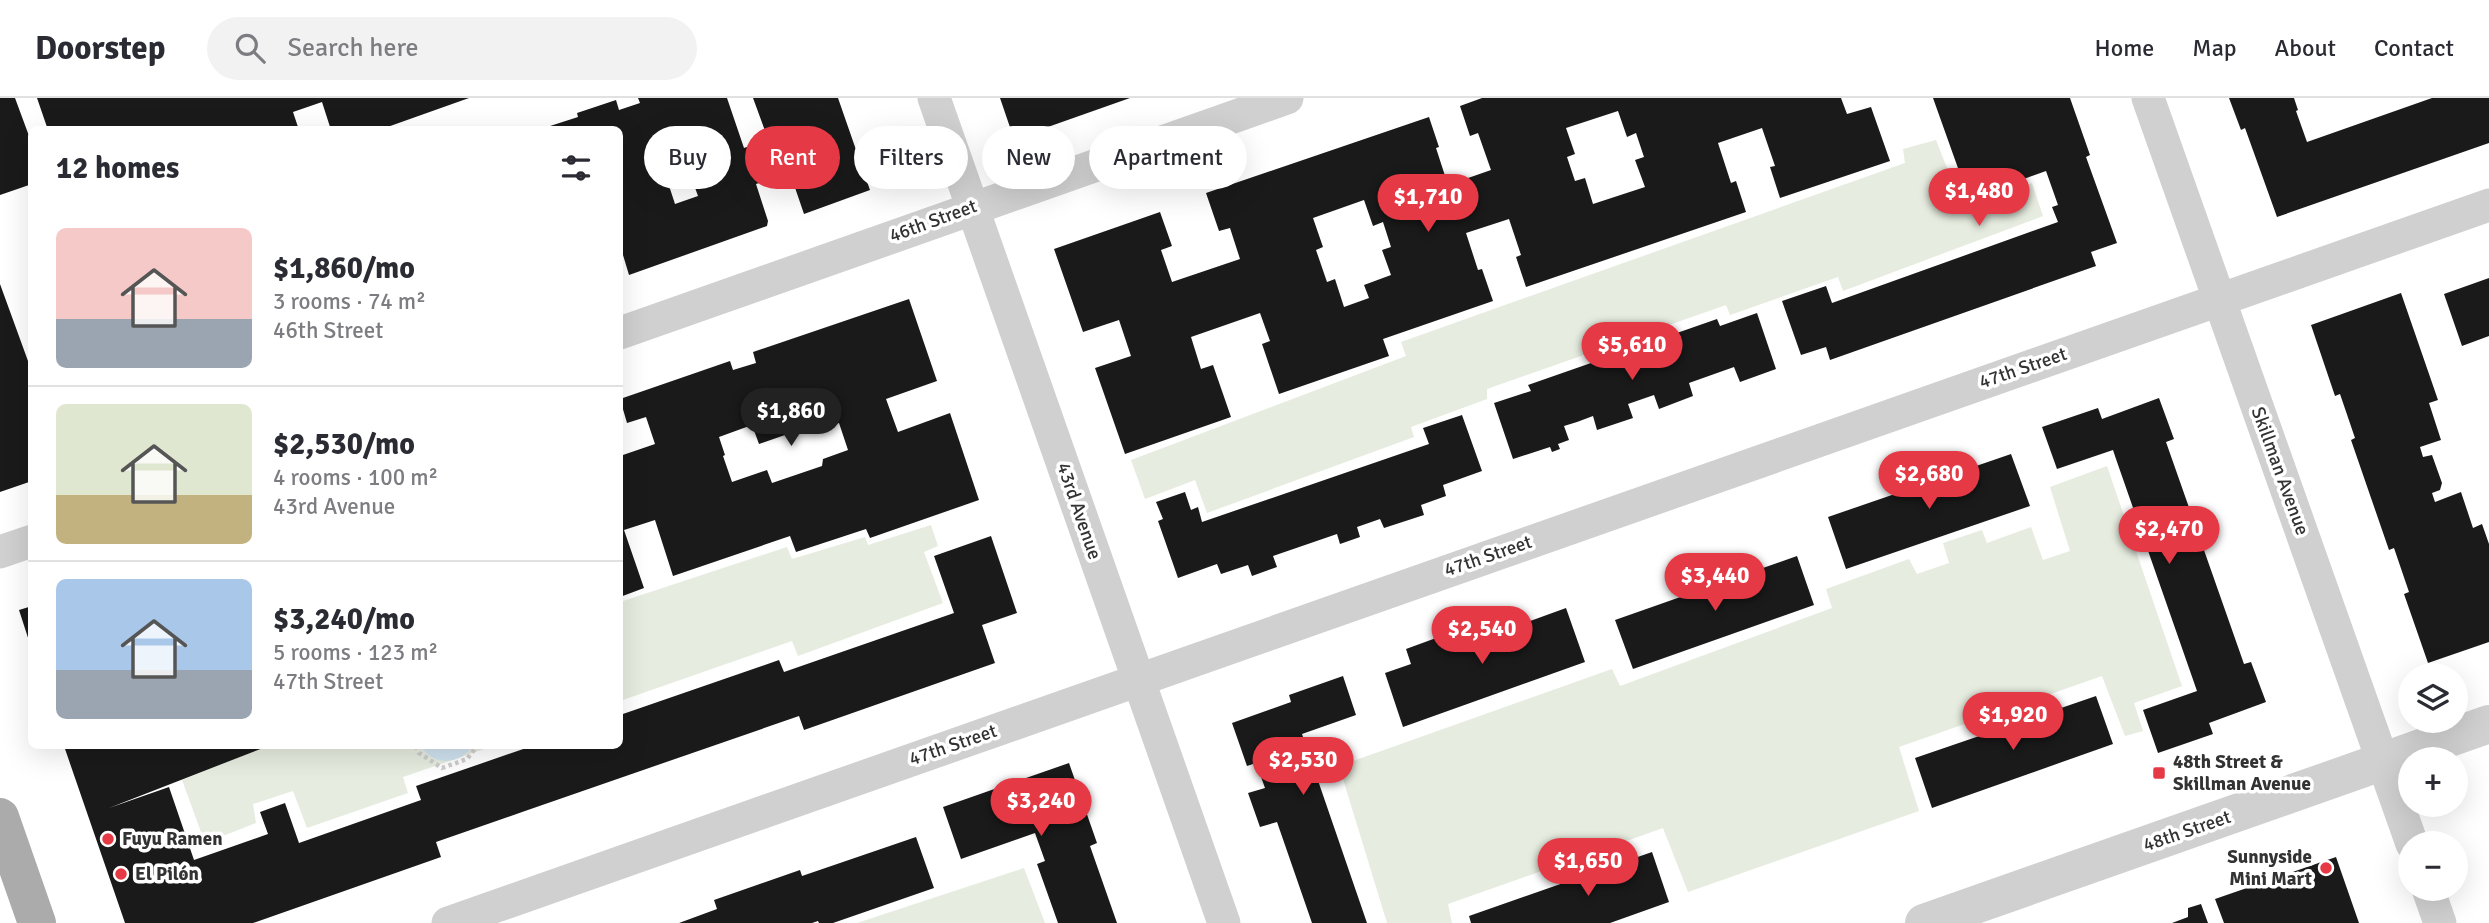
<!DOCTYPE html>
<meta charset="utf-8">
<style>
:root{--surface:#fff;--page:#f2f2f3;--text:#2b2b33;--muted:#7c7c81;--line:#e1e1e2;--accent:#e63946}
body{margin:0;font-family:Signika,sans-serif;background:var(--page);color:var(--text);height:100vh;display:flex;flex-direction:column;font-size:26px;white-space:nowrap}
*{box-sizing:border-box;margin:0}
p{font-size:23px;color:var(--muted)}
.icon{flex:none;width:38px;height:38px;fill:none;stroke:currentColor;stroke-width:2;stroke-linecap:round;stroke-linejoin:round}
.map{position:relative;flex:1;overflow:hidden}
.details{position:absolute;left:28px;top:28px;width:595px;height:623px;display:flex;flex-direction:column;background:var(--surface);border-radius:10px;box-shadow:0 7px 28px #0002}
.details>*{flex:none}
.hud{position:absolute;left:644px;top:28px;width:665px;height:63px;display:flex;gap:14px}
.buttons{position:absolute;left:2398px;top:565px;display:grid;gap:14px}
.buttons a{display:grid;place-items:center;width:70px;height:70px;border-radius:50%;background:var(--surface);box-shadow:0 7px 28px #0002;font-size:35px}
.price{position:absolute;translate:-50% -60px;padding:0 16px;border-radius:24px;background:var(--accent);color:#fff;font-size:23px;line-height:46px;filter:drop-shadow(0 2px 4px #0008)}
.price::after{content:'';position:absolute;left:50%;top:42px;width:21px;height:16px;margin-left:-10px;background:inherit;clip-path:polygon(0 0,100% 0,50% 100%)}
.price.current{background:#222;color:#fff}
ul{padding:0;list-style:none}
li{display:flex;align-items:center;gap:21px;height:175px;padding:0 28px}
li+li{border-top:2px solid var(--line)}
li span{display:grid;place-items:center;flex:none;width:196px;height:140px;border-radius:10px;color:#555}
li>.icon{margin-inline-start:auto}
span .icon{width:84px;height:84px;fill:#fffc;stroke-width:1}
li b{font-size:30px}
h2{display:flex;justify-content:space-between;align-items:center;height:84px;padding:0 28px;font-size:30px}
.pill{padding:0 24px;border-radius:32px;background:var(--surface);box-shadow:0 7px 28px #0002;font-size:24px;line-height:63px}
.pill.current{background:var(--accent);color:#fff}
header{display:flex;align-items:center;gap:42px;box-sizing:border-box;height:98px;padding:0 35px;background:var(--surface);border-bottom:2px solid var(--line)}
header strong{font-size:33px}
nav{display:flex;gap:38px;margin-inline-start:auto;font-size:24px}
.search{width:490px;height:63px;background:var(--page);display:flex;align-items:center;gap:18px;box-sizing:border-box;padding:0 24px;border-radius:38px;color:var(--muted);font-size:26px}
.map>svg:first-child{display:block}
</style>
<header>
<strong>Doorstep</strong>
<div class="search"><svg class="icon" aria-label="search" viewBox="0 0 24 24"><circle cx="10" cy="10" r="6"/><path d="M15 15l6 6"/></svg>Search here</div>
<nav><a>Home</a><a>Map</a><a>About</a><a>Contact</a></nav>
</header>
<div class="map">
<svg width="2489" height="825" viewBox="0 0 2489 825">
<rect width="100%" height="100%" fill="#fff"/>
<path fill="#e6ecdf" d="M1936,42L1962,108L2032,85L2043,118L1843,193L1838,179L1730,217L1726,207L1487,291V301L1411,329L1414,339L1207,415L1195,382L1145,401L1131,362L1406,258L1401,244L1905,65L1903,51Z
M2107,368L2182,588L2134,605L2143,633L2125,638L2102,578L1899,649L1919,713L1688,794L1663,730L1448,806L1452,825H1387L1339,668L1612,571L1620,588L1832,510L1826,491L1909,461L1917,476L1949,465L1943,445L1982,432L1987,445L2031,429L2043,462L2070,453L2050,389Z
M931,427L938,448L924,454L943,505L798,558L792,543L620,603V504L787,449L792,461L865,439L868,447Z
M262,648H493L403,679L408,695L307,730L293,693L253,706L256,725L205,745L182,682L262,650Z
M1024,770L1045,825H857Z"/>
<path fill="#cfe2ee" d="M421,648H473C459,667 434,669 421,648Z"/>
<path fill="#1a1a1a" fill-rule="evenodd" d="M0,0H15L32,46V86L0,97Z
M37,0H469L379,32H331L322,4L293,14L299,32H48Z
M638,0H727L744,50L768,41L753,0H838L870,92L804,116L790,75L756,86L768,123L767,128L629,177L620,147V32H548L547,29L578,19L577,15L616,2L619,12L640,5ZM674,38L678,49L680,48L698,98L675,106L655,45Z
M1000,0H1130L1014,41Z
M1482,0H1841L1847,16L1871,9L1890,63L1780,100L1770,69L1775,68L1762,30L1718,45L1731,85L1736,83L1746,114L1526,189L1516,159L1521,157L1509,121L1466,135L1478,172L1482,171L1493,203L1383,241L1389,258L1279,296L1262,246L1270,243L1260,215L1191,239L1201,271L1213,267L1231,319L1125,356L1095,270L1131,258L1119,222L1083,234L1054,151L1160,114L1172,148L1161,152L1172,184L1240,161L1230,130L1219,133L1206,95L1429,19L1439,49L1436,50L1448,87L1491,72L1478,35L1470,38L1460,8ZM1618,13L1627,39L1636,35L1644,59L1635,62L1645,89L1593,106L1585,80L1575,83L1567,59L1575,56L1566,30ZM1364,102L1373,128L1383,124L1391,149L1382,152L1391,177L1364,187L1369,200L1344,209L1335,181L1327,184L1316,152L1323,149L1313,120Z
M1933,0H2070L2090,57L2086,59L2117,145L2091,154L2096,168L1830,262L1826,249L1801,257L1782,203L1826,188L1832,205L2058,124L2052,109L2058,107L2046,73L1969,101Z
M2229,0H2294L2298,12L2296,13L2307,44L2432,0H2489V45L2277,119L2245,30L2241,32Z
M2489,180V238L2462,248L2444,196Z
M0,186L32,274V383L0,394Z
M2401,195L2438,302L2429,305L2441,342L2420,349L2423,359L2432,357L2442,385L2440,392L2432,395L2435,404L2461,394L2473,430L2482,426L2489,446V544L2428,565L2404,496L2409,494L2394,450L2389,452L2351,342L2355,340L2340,296L2335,298L2311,227Z
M909,201L937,283L886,301L898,334L950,315L979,402L870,440L866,431L796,454L790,438L673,478L655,422L624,432L644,490L620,499V358L655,346L646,319L627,325L620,301L730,263L733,272L756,265L753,254ZM839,325L848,352L823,361L822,368L772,385L767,372L732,384L723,358L725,357L719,339L752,327L759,346L805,330L810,335Z
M1757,215L1776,271L1740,284L1734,269L1703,280L1689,285L1693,298L1659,311L1654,297L1628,306L1633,320L1597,332L1593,318L1577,324L1564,328L1569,342L1558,346L1560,351L1552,354L1550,349L1513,361L1494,305L1531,293L1528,287L1717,221L1720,228Z
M2159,300L2174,341L2166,344L2244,566L2251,564L2266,604L2209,625L2213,636L2158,655L2143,612L2197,593L2116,361L2113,352L2057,371L2042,329L2098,310L2102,321Z
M1462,317L1482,373L1443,387L1446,398L1421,407L1424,417L1384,430L1380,421L1357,429L1360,439L1340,446L1337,436L1273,458L1277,469L1252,478L1248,467L1221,476L1217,466L1178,480L1158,423L1163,421L1156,404L1185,394L1191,412L1198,409L1202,424L1429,346L1423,330Z
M2011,356L2030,408L1846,471L1828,419Z
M991,438L1017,515L982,527L995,565L804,632L799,618L525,713L436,744L441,759L253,825H125L64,648H262L263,650L109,710L169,689L194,762L268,736L260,714L285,705L299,745L421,702L416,688L532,648H620V617L779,562L784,574L954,515L934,458Z
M1797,458L1814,507L1633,571L1615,522Z
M32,508V549H31L19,512Z
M1566,510L1585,564L1403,629L1385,575L1411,566L1406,551L1447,536L1453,551Z
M1343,578L1356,617L1302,636L1367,825H1312L1277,724L1260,729L1248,695L1265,690L1256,665L1247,668L1232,625L1291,604L1289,597Z
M2096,598L2113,646L1932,710L1915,660Z
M1069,665L1097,745L1090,748L1117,825H1058L1037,766L1045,763L1035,735L961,761L943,709Z
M916,739L934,790L833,825H819L818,823L812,825H679L717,811L714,802L800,772L802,778Z
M1652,754L1669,804L1610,825H1471L1469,818Z
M2336,759L2359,825H2224L2215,801Z
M2201,806L2208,825H2172L2188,819V810Z"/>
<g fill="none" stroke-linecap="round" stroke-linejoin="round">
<path stroke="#cdcdcd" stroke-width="4.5" stroke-dasharray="3.5 3.5" stroke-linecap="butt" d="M416,648L419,655L442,670L467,661L477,648"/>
<path stroke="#d0d0d0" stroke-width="33" d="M934,0L1224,825
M2148,0L2412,746
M620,235L1287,0
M0,454L32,443
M2428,791L2440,825
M448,825L2489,107"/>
<path stroke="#d0d0d0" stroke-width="38" d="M1924,825L2489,626"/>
<path stroke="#ababab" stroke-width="38" d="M0,719L37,825"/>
</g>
<g fill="#e63946" stroke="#fff" stroke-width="2.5">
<rect x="2152" y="668" width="14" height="14" rx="3.5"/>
<circle cx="108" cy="741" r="7"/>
<circle cx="2326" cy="770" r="7"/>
<circle cx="121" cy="776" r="7"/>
</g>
<g text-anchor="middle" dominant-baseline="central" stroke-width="7" stroke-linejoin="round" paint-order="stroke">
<g font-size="19" fill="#333" stroke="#fff">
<text transform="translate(933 123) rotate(-20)">46th Street</text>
<text transform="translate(2023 270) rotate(-19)">47th Street</text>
<text transform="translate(2280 373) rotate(70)">Skillman Avenue</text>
<text transform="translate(1079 413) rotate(71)">43rd Avenue</text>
<text transform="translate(1488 458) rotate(-19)">47th Street</text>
<text transform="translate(953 647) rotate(-19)">47th Street</text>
<text transform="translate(2187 733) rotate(-19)">48th Street</text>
</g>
<g font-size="19" font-weight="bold" fill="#333" stroke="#fff" text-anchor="start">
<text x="2173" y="664">48th Street &amp;<tspan x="2173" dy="22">Skillman Avenue</tspan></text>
<text x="122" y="741">Fuyu Ramen</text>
<text x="2312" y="759" text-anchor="end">Sunnyside<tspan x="2312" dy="22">Mini Mart</tspan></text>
<text x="135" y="776">El Pilón</text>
</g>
</g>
</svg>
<div class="buttons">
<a><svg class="icon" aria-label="layers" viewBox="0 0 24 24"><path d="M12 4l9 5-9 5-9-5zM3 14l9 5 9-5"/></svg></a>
<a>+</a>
<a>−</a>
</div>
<b class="price" style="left:1979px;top:130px">$1,480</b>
<b class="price" style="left:1428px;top:136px">$1,710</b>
<b class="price" style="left:1632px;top:284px">$5,610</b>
<b class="price current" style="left:791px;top:350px">$1,860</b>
<b class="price" style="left:1929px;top:413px">$2,680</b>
<b class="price" style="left:2169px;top:468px">$2,470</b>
<b class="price" style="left:1715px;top:515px">$3,440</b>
<b class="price" style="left:1482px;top:568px">$2,540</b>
<b class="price" style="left:2013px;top:654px">$1,920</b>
<b class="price" style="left:1303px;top:699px">$2,530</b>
<b class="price" style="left:1041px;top:740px">$3,240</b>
<b class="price" style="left:1588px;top:800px">$1,650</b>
<div class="hud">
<a class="pill">Buy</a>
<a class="pill current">Rent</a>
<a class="pill">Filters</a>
<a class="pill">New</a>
<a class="pill">Apartment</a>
</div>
<section class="details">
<h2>12 homes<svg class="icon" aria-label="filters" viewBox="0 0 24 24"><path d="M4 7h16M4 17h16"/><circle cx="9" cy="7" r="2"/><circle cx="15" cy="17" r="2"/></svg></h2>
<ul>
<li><span style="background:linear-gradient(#f6c9c9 65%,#9aa5b1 0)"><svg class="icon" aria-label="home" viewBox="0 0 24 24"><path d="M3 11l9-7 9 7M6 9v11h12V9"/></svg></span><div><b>$1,860/mo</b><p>3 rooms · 74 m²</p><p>46th Street</p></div></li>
<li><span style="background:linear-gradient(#dfe7d0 65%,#c2b280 0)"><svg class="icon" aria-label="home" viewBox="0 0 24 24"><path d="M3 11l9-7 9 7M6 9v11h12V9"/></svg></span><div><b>$2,530/mo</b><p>4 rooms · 100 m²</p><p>43rd Avenue</p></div></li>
<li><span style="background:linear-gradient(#a9c7e8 65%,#9aa5b1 0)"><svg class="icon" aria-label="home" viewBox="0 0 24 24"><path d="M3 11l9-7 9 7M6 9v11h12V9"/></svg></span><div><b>$3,240/mo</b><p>5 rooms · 123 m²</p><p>47th Street</p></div></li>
</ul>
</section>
</div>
